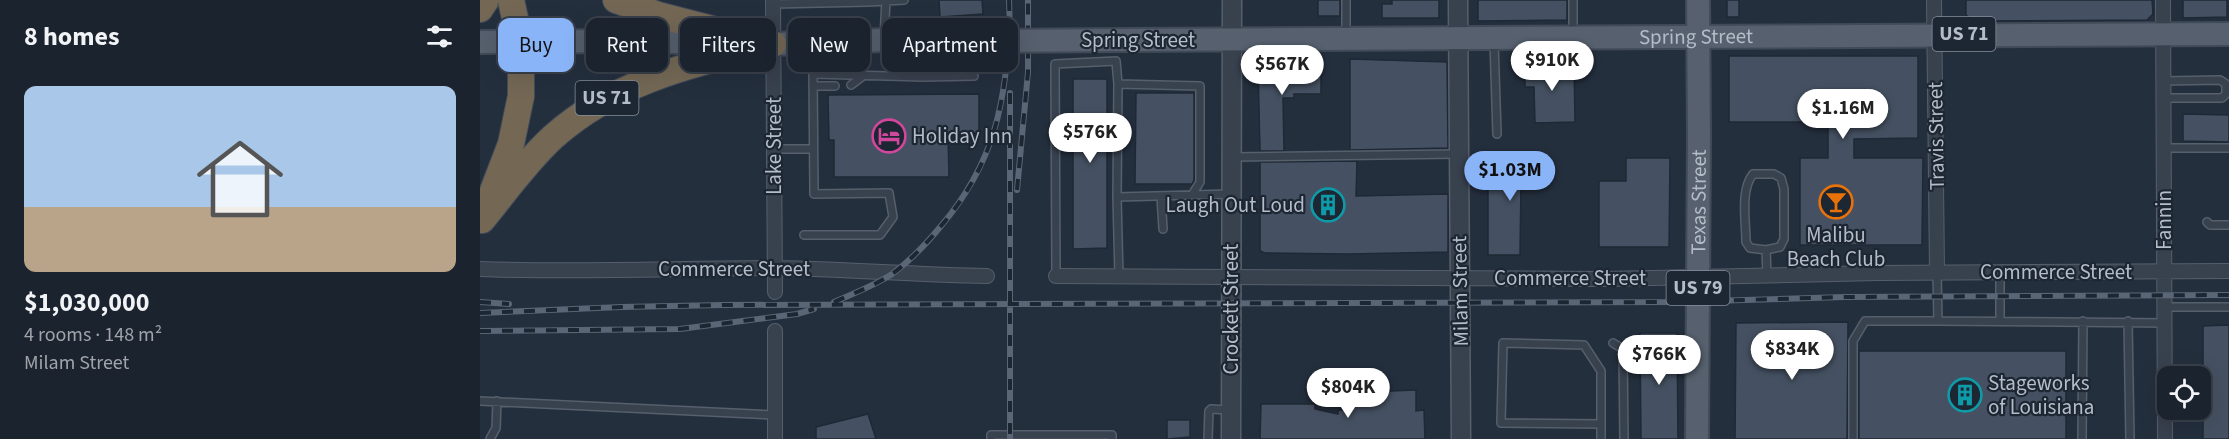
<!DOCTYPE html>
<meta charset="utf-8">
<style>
:root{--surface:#1b232e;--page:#282f3a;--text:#f1f3f6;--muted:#a0a4aa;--line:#39404a;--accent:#8ab4f8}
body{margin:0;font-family:"Source Sans 3",sans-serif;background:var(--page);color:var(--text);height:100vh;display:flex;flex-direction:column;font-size:22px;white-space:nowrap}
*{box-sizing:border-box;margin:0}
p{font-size:20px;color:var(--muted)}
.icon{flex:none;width:33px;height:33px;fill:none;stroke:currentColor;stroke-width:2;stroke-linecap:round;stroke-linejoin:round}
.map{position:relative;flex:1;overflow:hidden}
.details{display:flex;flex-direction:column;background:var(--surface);width:480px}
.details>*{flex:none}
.banner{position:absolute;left:18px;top:18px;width:570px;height:54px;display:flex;gap:12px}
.tools{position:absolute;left:1677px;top:366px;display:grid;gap:12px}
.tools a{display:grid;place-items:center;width:54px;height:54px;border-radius:12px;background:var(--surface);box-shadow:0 6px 24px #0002,0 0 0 2px var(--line);font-size:30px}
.price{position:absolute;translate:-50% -51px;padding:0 14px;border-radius:21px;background:#fff;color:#222;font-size:20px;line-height:39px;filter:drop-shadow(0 2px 3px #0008)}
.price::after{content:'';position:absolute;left:50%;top:36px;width:18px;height:14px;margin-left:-9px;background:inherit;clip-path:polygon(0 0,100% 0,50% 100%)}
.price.on{background:var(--accent);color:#111}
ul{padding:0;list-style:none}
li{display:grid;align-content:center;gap:12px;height:318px;padding:0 24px}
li+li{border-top:2px solid var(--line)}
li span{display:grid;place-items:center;height:186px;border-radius:12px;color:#555}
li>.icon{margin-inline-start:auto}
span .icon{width:108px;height:108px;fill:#fffc;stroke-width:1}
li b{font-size:26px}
h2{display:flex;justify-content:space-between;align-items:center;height:72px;padding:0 24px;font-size:26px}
.pill{padding:0 21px;border-radius:12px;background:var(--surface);box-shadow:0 6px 24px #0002,0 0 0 2px var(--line);font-size:21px;line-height:54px}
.pill.on{background:var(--accent);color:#111}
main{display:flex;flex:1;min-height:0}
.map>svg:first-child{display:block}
</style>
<main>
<section class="details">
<h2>8 homes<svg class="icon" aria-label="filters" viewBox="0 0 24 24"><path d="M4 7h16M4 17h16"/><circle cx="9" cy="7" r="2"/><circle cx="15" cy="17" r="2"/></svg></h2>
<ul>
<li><span style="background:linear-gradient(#a9c7e8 65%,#b9a48a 0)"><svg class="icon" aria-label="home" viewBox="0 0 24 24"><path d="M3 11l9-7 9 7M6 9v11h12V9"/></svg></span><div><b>$1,030,000</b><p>4 rooms · 148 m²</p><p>Milam Street</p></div></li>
</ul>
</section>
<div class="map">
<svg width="1749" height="439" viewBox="0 0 1749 439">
<rect width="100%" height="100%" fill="#242f3e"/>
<path fill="#455162" stroke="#1f2835" stroke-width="1.5" d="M459,0H502L503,14L460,17Z
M838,0H860V16H838Z
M912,0H959V18H902V4H912Z
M998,0H1087V20L998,21Z
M1247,0H1259V17H1247Z
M1486,0H1672L1673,14L1667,20L1494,21L1486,15Z
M1703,0H1747V17L1703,18Z
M1249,56H1438V138L1374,139V158H1443L1442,245H1320V158H1348V122H1249Z
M870,59L967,62L968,148L870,150Z
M783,61L841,62V94H814V98H803L804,151H780L778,66Z
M1094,63L1095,122L1055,123L1054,87H1045V64Z
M593,79H627V248L593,249Z
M656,93H714V180L712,184H655Z
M499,94V133H468L469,177H354V140H349L348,95Z
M1703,114L1749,115V142L1703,141Z
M1146,158H1190L1189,247H1119V181H1146Z
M877,161L876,196L968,194V252L868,254L785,253L780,251V162Z
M1008,162H1070V183H1041L1040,255H1008Z
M1368,322L1367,439H1255L1256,323Z
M1749,325V439H1723V326Z
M1160,333H1197L1198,439H1161Z
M1379,351H1586V439H1379Z
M936,390V411L944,410L945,439H780L781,404H835V409L858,414V410H862L861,393Z
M388,414L396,439H336V427Z
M687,420H710V437L687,439Z"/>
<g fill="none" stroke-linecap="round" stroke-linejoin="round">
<defs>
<path id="service" d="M866,0V36
M1093,0V33
M388,2L424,0
M293,4L388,2V0
M404,38L406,0
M1014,41L1017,134
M446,43L443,77L494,76
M1683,81L1740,80L1746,84V94L1742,98H1684
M371,85L383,76
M333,86H355
M1684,148H1749
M294,149H333
M754,157L977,154
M681,196L683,229
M637,197L638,84L720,86V182L712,195
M1727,222L1730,225H1749
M324,235H400L413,217L409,193L334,194L333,74L443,77
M1286,250L1270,248L1266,242C1266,221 1260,190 1273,174H1294L1301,178L1304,189V239L1300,247L1286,250L1287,275
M1457,272L1458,321L1685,323
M576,276L575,64L636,61L638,84
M639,276L637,197L751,194
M1685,307H1749
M1520,320V272
M1648,321L1650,439
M1133,343L1143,349L1144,439
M0,401L295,415
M1710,410H1718
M10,439L16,428L17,401
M511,439V435H632V439
M728,439L729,411L731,409L749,410
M1121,439V371L1104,345L1023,343L1021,423L1121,424
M1373,439V341L1385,321H1458
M1602,439L1603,321"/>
<path id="minor" d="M293,0L295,292
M1454,0L1457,272
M1683,0L1685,439
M0,269C99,273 198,268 297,268C367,269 437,275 507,276
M576,276L1125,279L1398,273L1749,271
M295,331V439"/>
<path id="tertiary" d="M978,0L981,439
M751,439L752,0"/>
<g id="primary">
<path d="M1218,0L1219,137"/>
<path id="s1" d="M643,40C1011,40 1380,33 1749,34"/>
<path d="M0,42L147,41L293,44L404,40L501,41"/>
</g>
<path id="motorway" d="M136,0L178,15L290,44
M0,9L6,0
M11,196L31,144L41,96
M2,220C25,192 46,162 73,137C137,80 213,64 293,44"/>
</defs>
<use href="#service" stroke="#565f6c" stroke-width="10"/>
<use href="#minor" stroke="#565f6c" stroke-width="16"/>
<use href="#tertiary" stroke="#565f6c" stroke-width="21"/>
<use href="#primary" stroke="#414a57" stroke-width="26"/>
<use href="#motorway" stroke="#434c59" stroke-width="28"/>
<use href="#service" stroke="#38414e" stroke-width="7"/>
<use href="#minor" stroke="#38414e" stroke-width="14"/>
<use href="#tertiary" stroke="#38414e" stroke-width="18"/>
<use href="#primary" stroke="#56606e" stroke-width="22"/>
<use href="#motorway" stroke="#746855" stroke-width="26"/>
<defs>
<path id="rail" d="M529,0L530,30
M530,93V439
M537,190L548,72V0
M0,302L29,304
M354,302C374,293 394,286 412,274C430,261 447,243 461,226C516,161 525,103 530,22
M0,313L141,307L243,305L1196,302L1364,297L1749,295
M0,331L200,329L317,314L334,309"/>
</defs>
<use href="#rail" stroke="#5a6575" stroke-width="6"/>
<use href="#rail" stroke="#1d2633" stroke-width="4" stroke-dasharray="11" stroke-linecap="butt"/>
<defs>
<g id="primary-bridge">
<path d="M501,41L643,40"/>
<path id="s2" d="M1217,439L1219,137"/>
</g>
<path id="motorway-bridge" d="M31,0L41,46V96"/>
</defs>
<use href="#primary-bridge" stroke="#414a57" stroke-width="26" stroke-linecap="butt"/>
<use href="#motorway-bridge" stroke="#434c59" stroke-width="28" stroke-linecap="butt"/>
<use href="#primary-bridge" stroke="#56606e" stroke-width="22"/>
<use href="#motorway-bridge" stroke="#746855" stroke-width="26"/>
</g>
<defs>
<symbol id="hotel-ring" viewBox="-11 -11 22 22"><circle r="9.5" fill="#1d2633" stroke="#d1479c" stroke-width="1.5"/><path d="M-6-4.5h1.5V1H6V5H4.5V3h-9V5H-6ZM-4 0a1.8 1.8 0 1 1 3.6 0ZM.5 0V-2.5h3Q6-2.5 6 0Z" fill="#d1479c"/></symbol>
<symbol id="bar-ring" viewBox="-11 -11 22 22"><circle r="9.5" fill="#1d2633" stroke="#e8710a" stroke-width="1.5"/><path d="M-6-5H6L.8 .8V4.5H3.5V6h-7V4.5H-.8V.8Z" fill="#e8710a"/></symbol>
<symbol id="building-ring" viewBox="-11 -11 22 22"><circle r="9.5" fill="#1d2633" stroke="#0f9aa8" stroke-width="1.5"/><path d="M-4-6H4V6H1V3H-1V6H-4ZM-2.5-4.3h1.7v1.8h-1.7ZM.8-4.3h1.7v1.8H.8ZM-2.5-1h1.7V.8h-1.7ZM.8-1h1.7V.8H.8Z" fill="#0f9aa8"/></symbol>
</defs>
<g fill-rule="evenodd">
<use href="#hotel-ring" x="390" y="117" width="38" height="38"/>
<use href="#bar-ring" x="1337" y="183" width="38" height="38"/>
<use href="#building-ring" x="829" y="186" width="38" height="38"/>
<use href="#building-ring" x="1466" y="376" width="38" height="38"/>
</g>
<g text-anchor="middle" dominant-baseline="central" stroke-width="4.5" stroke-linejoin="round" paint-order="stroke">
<g fill="#1d2633" stroke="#878f9c" stroke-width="1.5">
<rect x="1452.5" y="17" width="63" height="34" rx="4.5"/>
<rect x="95.5" y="81" width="63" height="34" rx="4.5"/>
<rect x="1186.5" y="271" width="63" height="34" rx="4.5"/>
</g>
<g font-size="20" font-weight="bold" fill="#b4bcc9">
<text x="1484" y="34">US 71</text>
<text x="127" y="98">US 71</text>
<text x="1218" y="288">US 79</text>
</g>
<g font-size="21" fill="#b4bcc9" stroke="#1d2633">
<text stroke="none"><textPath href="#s1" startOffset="573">Spring Street</textPath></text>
<text x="658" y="40">Spring Street</text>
<text transform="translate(1456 136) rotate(-91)">Travis Street</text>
<text transform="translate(294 146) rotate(-90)">Lake Street</text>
<text stroke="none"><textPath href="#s2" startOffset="237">Texas Street</textPath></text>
<text transform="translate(1684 220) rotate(-90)">Fannin</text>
<text x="254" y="269">Commerce Street</text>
<text x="1576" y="272">Commerce Street</text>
<text x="1090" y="278">Commerce Street</text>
<text transform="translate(980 291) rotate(-91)">Milam Street</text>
<text transform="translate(751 309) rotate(-90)">Crockett Street</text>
</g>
<g font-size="21" fill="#b4bcc9" stroke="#1d2633" text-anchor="start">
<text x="432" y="136">Holiday Inn</text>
<text x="825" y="205" text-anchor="end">Laugh Out Loud</text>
<text x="1356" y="235" text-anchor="middle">Malibu<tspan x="1356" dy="24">Beach Club</tspan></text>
<text x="1508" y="383">Stageworks<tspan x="1508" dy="24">of Louisiana</tspan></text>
</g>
</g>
</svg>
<div class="tools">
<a><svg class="icon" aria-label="locate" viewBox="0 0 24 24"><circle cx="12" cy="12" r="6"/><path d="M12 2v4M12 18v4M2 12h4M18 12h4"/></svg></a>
</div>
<b class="price" style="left:1072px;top:92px">$910K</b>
<b class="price" style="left:802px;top:96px">$567K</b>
<b class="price" style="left:1363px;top:140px">$1.16M</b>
<b class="price" style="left:610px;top:164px">$576K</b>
<b class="price on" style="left:1030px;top:202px">$1.03M</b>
<b class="price" style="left:1312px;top:381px">$834K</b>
<b class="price" style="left:1179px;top:386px">$766K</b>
<b class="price" style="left:868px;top:419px">$804K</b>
<div class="banner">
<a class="pill on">Buy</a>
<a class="pill">Rent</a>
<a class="pill">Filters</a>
<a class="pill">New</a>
<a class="pill">Apartment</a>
</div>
</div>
</main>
